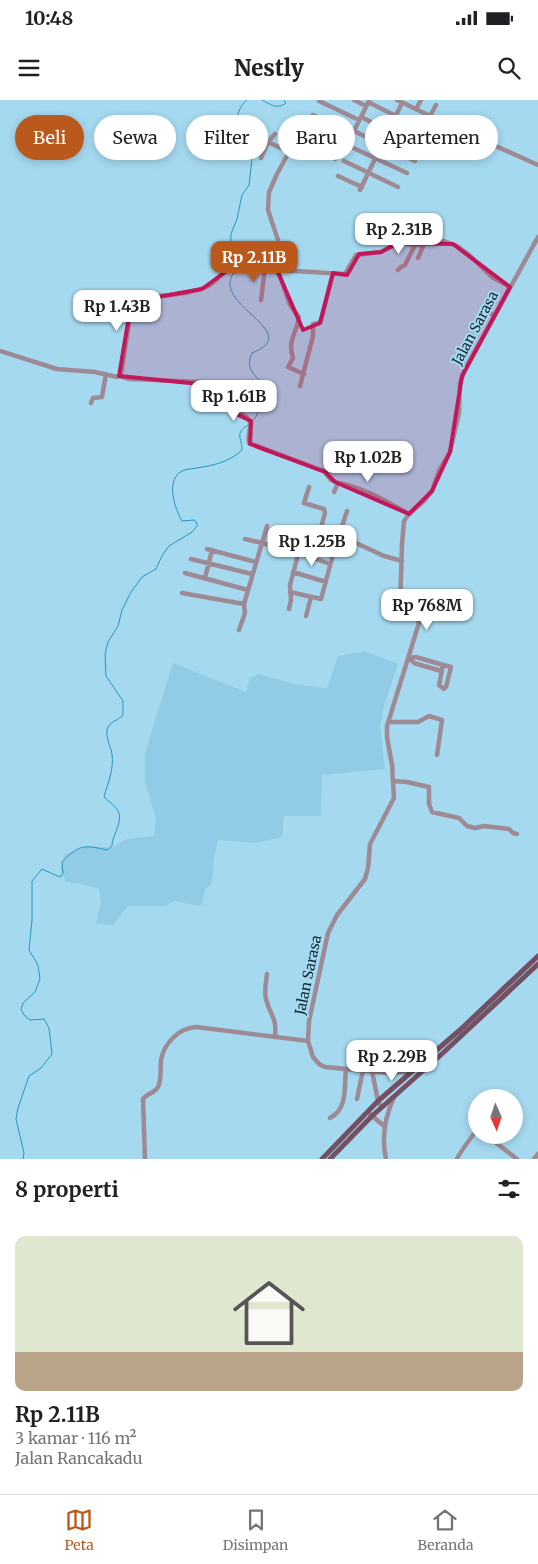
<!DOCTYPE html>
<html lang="id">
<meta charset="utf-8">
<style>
:root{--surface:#fff;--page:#f6f6f6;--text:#202124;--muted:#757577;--line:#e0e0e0;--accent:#bb591c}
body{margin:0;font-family:Merriweather,serif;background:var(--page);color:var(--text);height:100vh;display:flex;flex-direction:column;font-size:19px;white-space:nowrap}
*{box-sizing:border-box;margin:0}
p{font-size:16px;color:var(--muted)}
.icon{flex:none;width:28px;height:28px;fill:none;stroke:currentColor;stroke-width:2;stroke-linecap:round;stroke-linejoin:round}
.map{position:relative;height:1059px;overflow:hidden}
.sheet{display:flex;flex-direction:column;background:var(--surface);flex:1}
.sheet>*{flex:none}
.banner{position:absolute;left:15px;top:15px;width:509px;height:45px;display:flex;gap:10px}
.needle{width:32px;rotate:177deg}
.fabs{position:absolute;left:468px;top:989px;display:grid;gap:10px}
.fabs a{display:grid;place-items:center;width:55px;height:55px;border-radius:50%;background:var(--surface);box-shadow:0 2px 8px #0003;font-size:25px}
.price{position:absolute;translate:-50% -42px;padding:0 11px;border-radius:10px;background:#fff;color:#222;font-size:16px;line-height:32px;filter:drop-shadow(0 1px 2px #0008)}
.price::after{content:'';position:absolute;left:50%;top:30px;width:15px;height:11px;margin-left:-8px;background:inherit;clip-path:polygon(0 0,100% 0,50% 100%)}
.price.selected{background:var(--accent);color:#fff}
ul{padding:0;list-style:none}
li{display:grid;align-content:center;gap:10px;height:265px;padding:0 15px}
li span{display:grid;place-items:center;height:155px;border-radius:10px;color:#555}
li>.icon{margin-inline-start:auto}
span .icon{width:90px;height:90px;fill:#fffc;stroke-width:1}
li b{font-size:21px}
h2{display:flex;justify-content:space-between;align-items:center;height:60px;padding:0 15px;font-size:21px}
.pill{padding:0 18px;border-radius:22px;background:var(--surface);box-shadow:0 2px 8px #0003;font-size:18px;line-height:45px}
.pill.selected{background:var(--accent);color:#fff}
.status{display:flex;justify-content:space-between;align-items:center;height:35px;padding:0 25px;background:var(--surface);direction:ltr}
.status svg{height:14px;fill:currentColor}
header{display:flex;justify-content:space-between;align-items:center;height:65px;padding:0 15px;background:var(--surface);font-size:22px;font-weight:800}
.tabs{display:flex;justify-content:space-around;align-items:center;height:70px;border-top:1px solid var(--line);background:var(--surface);font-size:14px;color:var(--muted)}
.tabs a{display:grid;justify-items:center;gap:2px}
.tabs .selected{color:var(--accent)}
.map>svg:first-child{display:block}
</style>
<div class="status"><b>10:48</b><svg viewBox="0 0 49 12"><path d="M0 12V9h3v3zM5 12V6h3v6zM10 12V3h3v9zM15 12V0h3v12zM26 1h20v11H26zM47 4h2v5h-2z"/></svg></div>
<header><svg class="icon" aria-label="menu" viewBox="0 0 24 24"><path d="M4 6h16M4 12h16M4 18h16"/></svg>Nestly<svg class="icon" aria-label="search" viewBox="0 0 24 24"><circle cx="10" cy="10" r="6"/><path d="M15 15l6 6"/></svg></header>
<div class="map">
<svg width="538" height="1059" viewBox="0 0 538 1059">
<rect width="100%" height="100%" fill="#a5d9f0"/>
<path fill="#91cbe5" d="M365,551L398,564L385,603L380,626L385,669L322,675L321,716H284L282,737L256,743L218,740L214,759L212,783L205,790L201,806L175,801L165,806H128L113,825L96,824L101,802L99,789L82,784L66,782L60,768L65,754L89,746L111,748L127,739L154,736L156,719L145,682V653L173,563L246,592L250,578L258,574L299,585L327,588L338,556Z"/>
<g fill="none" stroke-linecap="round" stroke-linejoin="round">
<path stroke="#2596bf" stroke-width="1" d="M247,0C238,7 233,24 238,34C241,40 248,44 253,50L249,85L242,95L237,119L231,134L230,157L235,168C233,174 229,180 230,186C235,213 298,235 252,253C242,275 265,277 265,293C265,299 261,304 259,309C257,314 256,319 251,322
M262,0C270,4 277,10 286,3L284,0
M23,1059L24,1053L16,1019L18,1008L29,976L41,968L52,954L49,928L44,919L30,920L24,915L21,909L23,903L35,892L40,879L38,865L29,850L32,820V781L42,769L60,777L63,773L62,762C79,744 85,745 107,750L112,746C112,734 126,719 116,708C112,703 108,701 104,697C108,682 114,670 112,654C111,646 104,636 108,627C111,621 119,620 123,615V601L106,576L105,554L108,542L118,526L122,510L131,492L142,477L156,469L163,454L169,446L192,432L197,426V423L194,420L182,421C175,409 165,380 182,371C186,369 192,369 197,368C215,365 229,362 242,350C242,337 234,334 248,325"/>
<path stroke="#9e8a94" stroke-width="4.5" d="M354,0L366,6
M397,0L451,26L538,65
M319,1L359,20
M368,2L432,34
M416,9L421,0
M313,15L352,34
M430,16L436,5
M361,17L424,48
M306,29L344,48
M354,31L415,61
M275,34L268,42L289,52L277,74L269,92L268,110L278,140L275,167L280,176L290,205L299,217C297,233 287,240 293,258L288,267L304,274
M347,45L407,73
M261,58L268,42
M335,59L340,51L347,45L369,1
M344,61L398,87
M338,76L362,87
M360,90L402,3
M418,158L424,144
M398,170L401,167L405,165L415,145
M261,200L265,168
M484,211L494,215
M0,251L57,269L95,272L117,277L121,274L131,210L134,204L139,199C161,194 185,196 206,187C218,182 225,167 238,164L277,170L345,174L356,155L381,152L398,143L415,145L444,141L457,146L468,154L492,177L510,187
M119,276L129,279L202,282L218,290L219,305L221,307C229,311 249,313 250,323C251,330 247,336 249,343L324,371L331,380L338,383
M300,286L313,236V224L319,223L321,220L333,173
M91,303L93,298L102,297L106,274
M334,392L338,383C363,387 387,402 409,414
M306,427L356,443L384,456L402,461
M245,439L262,443L267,426
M207,449L256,462
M310,457L330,464
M191,459L252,474
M293,472L326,482
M185,473L248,490
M205,478L212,450
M290,492L321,499L334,451L347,411
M182,493L244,504
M289,509L291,500L290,485L298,455
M306,516L311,497
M239,530L245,513L244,504L262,443L310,457L320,431L325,413L324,409L304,403L309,387
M409,558L416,557L443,565
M409,558L414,563L441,571
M443,565L451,567L446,587L444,589L439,585Z
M388,622H418L429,616L442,620L437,655
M394,681L407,682L429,687V704L432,712L459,718L467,726L475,728L484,726L509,729L513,733L517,734
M267,874C266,882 264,891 266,899C270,916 277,916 275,937
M372,971L378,1001L381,1007
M413,971L390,973L325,967L319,964L313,957L308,941L309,921L328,833L337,815L365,779L368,768L370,744L394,698L392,665L387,637V626L419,523L417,518L400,510L402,444L404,421L409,414L423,402L432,391L439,371L450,352L459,313L460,283L465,270L538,137
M357,999L363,970
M370,1014L384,1026
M330,1018C348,1009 344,987 346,969
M486,1035L517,1059
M145,1059L143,999C147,993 155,993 158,987C162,979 160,968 161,960C164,943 179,928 196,927L308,941
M386,1059C381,1037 385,1017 394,997
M457,1059C458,1055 473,1035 476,1031
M534,1059L538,1054"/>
<path stroke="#735062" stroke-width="5" d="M322,1059L378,1001L461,929L538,856
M330,1059L372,1016L444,952L538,864"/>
</g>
<path fill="#c2185b" fill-opacity="0.2" stroke="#c2185b" stroke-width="4" stroke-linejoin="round" d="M398,143L453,144L510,187L462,276L450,352L432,391L409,414L335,382L325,372L250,344L251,321L221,307L218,289L210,285L119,276L129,216L136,201L202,189L236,164L277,170L303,230L320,223L333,173L347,175L359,154L381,152Z"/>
<g text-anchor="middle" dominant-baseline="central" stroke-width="4" stroke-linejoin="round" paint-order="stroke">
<g font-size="14" fill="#12262f" stroke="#a5d9f0">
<text transform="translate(475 228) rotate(-62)">Jalan Sarasa</text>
<text transform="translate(308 875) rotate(-78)">Jalan Sarasa</text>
</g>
</g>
</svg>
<div class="fabs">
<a><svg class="needle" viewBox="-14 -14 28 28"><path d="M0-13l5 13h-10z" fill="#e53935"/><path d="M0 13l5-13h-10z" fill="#757577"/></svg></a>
</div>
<b class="price" style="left:399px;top:155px">Rp 2.31B</b>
<b class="price selected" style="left:254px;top:183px">Rp 2.11B</b>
<b class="price" style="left:117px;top:232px">Rp 1.43B</b>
<b class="price" style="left:234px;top:322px">Rp 1.61B</b>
<b class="price" style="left:368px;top:383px">Rp 1.02B</b>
<b class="price" style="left:312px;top:467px">Rp 1.25B</b>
<b class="price" style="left:427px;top:531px">Rp 768M</b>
<b class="price" style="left:392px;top:982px">Rp 2.29B</b>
<div class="banner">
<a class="pill selected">Beli</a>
<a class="pill">Sewa</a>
<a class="pill">Filter</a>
<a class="pill">Baru</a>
<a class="pill">Apartemen</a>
</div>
</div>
<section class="sheet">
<h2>8 properti<svg class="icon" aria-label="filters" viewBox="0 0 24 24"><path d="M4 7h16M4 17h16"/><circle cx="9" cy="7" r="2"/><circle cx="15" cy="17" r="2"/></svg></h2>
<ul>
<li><span style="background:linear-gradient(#dfe7d0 75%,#b9a48a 0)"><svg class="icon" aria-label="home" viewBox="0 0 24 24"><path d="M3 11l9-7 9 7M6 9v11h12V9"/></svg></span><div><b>Rp 2.11B</b><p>3 kamar · 116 m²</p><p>Jalan Rancakadu</p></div></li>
</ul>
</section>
<nav class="tabs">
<a class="selected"><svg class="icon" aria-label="map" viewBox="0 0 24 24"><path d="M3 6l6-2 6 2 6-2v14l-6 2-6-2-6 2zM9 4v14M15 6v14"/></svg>Peta</a>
<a><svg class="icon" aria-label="saved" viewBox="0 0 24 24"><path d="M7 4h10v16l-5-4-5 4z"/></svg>Disimpan</a>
<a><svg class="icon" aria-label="home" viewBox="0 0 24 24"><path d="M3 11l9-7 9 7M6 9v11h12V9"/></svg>Beranda</a>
</nav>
